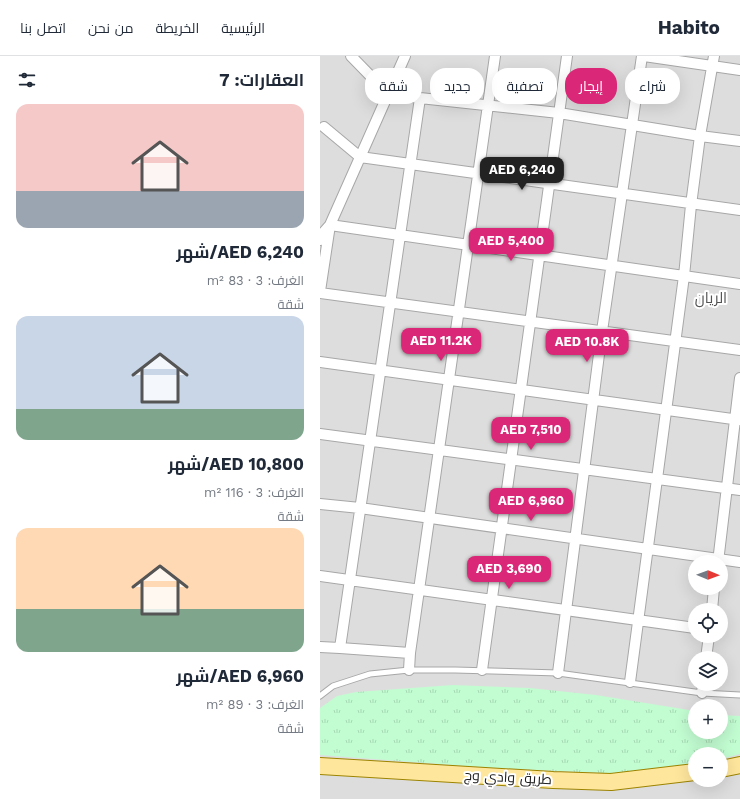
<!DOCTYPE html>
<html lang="ar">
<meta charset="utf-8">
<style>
:root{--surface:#fff;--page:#f2f2f3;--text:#1f2937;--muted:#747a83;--line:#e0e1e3;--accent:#db2777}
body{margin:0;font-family:"Work Sans",Cairo,sans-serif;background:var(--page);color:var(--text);direction:rtl;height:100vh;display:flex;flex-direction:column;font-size:15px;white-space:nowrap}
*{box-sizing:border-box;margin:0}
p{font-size:13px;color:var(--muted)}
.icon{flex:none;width:22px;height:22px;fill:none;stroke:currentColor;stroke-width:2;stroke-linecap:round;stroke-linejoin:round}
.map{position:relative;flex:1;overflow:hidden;direction:ltr}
.details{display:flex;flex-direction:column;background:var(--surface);width:320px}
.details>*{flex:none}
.guide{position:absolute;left:12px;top:12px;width:348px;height:36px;direction:rtl;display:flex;gap:8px}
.needle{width:26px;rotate:91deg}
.tools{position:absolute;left:368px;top:499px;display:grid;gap:8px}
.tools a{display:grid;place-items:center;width:40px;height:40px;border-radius:50%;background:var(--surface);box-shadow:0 4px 16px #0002;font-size:20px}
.price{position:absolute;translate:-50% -34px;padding:0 9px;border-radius:8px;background:var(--accent);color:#fff;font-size:13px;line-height:26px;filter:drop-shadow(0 1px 2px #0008)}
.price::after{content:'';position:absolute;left:50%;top:24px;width:12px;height:9px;margin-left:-6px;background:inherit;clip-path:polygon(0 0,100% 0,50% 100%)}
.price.on{background:#222;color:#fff}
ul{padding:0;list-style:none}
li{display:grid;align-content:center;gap:8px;height:212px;padding:0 16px}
li span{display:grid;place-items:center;height:124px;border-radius:12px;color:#555}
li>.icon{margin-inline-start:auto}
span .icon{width:72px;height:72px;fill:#fffc;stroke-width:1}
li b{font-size:17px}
h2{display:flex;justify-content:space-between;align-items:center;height:48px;padding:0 16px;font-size:17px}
.tag{padding:0 14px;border-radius:16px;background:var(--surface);box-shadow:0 4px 16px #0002;font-size:14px;line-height:36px}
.tag.on{background:var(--accent);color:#fff}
header{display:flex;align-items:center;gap:24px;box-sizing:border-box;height:56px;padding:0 20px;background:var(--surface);border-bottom:1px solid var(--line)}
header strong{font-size:19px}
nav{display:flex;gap:22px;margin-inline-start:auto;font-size:14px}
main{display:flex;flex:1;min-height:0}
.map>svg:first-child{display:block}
</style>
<header>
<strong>Habito</strong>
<nav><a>الرئيسية</a><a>الخريطة</a><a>من نحن</a><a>اتصل بنا</a></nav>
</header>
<main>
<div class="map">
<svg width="420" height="743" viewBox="0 0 420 743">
<defs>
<pattern id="park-tufts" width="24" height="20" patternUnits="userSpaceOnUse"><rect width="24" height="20" fill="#c2fcd1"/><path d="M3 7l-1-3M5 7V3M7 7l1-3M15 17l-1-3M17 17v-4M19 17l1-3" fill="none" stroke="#a6d8b3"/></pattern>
</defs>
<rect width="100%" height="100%" fill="#f1efe6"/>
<path fill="#dedddd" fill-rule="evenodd" d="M0,0H420V743H0ZM375,506H401V532H375ZM375,554H401V580H375ZM375,602H401V628H375ZM375,650H401V676H375ZM375,698H401V724H375Z"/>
<path fill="url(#park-tufts)" d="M133,629L210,632L276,639L375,655V676H401V659L420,660V698L401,703V698H375V709L303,718L172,712L0,699V652L17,640L36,636Z"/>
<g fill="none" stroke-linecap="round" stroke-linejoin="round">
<defs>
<path id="service" d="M0,640L13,630L50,618L89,614H135L238,617L382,637L420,639"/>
<path id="minor" d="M31,0L68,38L100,42L239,57L380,80L420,85
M324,0L420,14
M4,71L40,101L420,154
M0,184L3,177L10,169L85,0
M0,235L10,169L420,228
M0,237L420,294
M0,306L420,364
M0,378L420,434
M0,448L40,452L420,506
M398,506L420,322
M0,520L375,572
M392,554L394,532
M0,591L20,592
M90,597L20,592L100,42
M386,602L389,580
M89,614L90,597L175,0
M162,614L247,0
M238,617L282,275L322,0
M310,626L364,220L371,149L380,80L394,0
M382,637L383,628"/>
<path id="primary" d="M0,710L233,724L291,726L375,716
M401,713L420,709"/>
</defs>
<use href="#service" stroke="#a7a7a7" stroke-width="7"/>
<use href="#minor" stroke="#a7a7a7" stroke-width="12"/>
<use href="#primary" stroke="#9c8400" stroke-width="18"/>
<use href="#service" stroke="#fff" stroke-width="5"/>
<use href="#minor" stroke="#fff" stroke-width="10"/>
<use href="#primary" stroke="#ffe69d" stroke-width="16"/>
</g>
<g text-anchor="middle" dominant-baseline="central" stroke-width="4" stroke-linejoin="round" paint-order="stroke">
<g font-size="14" fill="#202020" stroke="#fff">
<text transform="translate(188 721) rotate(3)">طريق وادي وج</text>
</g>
<g font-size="15" fill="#535353" stroke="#fff">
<text x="391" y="242">الريان</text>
</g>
</g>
</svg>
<div class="tools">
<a><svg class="needle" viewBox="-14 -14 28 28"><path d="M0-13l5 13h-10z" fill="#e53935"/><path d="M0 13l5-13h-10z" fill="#747a83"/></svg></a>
<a><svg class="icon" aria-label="locate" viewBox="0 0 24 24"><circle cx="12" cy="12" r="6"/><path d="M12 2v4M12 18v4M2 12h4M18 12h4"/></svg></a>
<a><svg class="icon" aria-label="layers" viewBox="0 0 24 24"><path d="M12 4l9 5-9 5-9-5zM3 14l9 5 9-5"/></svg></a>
<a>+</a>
<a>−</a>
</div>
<b class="price on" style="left:202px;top:135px">AED 6,240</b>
<b class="price" style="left:191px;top:206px">AED 5,400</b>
<b class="price" style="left:121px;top:306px">AED 11.2K</b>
<b class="price" style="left:267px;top:307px">AED 10.8K</b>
<b class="price" style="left:211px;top:395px">AED 7,510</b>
<b class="price" style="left:211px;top:466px">AED 6,960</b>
<b class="price" style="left:189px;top:534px">AED 3,690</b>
<div class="guide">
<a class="tag">شراء</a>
<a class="tag on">إيجار</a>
<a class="tag">تصفية</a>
<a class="tag">جديد</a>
<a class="tag">شقة</a>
</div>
</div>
<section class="details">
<h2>العقارات: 7<svg class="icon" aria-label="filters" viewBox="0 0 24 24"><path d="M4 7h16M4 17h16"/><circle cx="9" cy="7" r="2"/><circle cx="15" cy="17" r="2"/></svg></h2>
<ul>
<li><span style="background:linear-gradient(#f6c9c9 70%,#9aa5b1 0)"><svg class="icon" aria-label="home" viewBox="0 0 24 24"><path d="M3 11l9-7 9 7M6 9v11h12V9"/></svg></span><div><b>AED 6,240/شهر</b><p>الغرف: 3 · 83 m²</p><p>شقة</p></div></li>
<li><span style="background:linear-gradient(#c9d6e8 75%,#7fa58c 0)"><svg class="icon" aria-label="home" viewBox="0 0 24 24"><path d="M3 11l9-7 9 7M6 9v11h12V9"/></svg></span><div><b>AED 10,800/شهر</b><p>الغرف: 3 · 116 m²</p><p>شقة</p></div></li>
<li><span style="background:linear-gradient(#ffd9b3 65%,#7fa58c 0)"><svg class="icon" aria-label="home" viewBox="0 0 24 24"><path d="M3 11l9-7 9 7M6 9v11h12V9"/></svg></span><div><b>AED 6,960/شهر</b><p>الغرف: 3 · 89 m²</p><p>شقة</p></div></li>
</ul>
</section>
</main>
